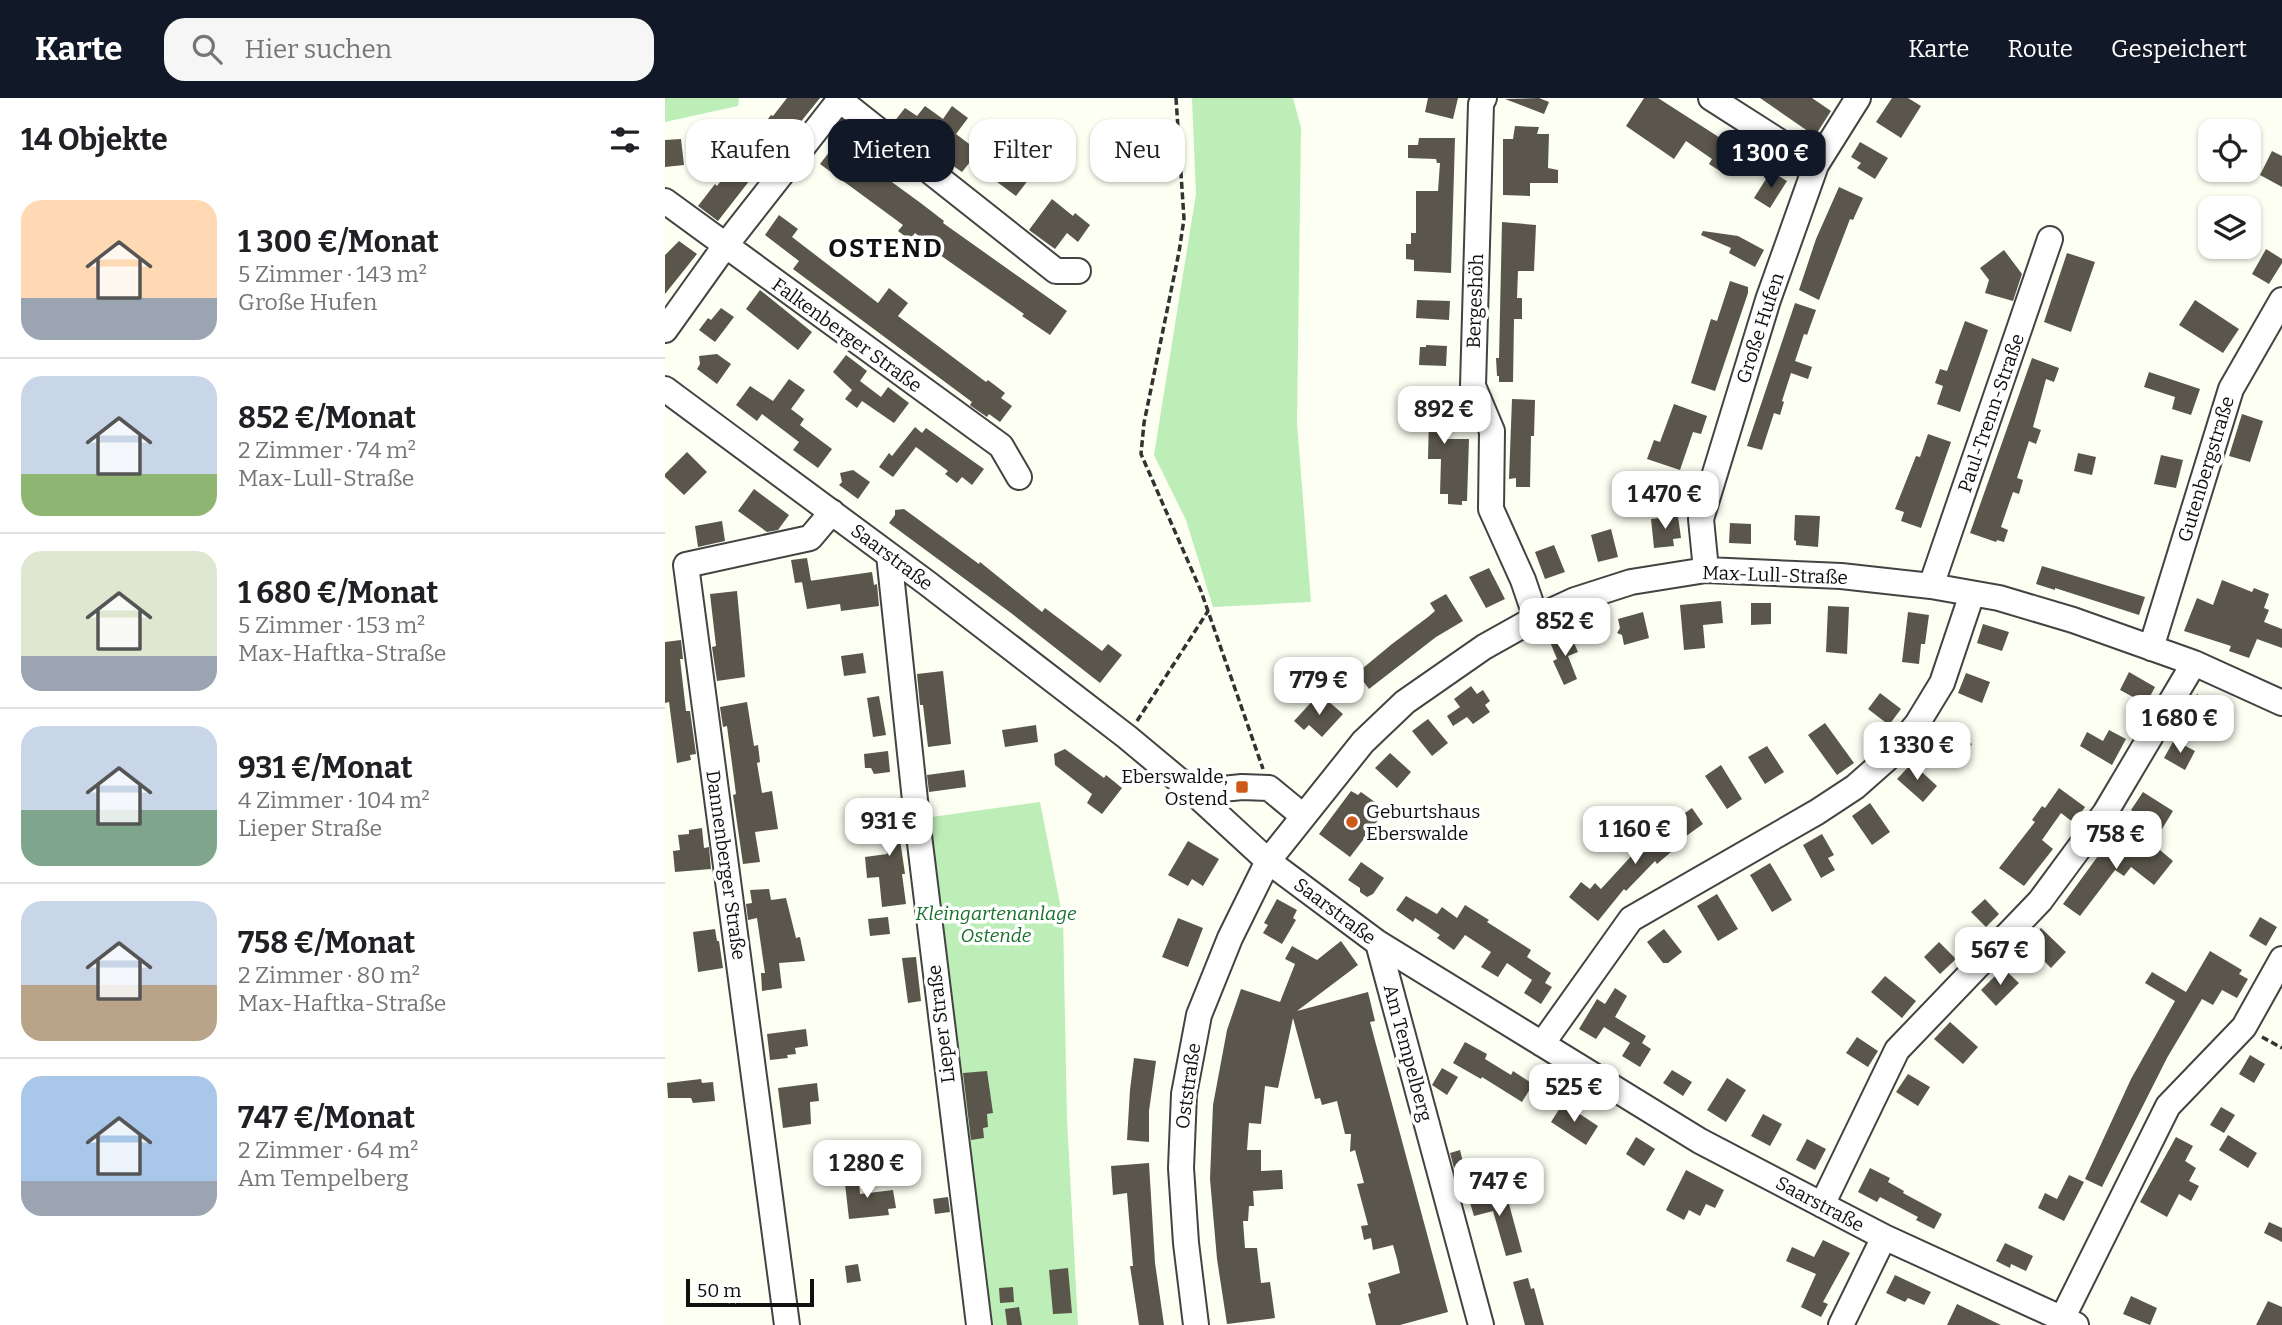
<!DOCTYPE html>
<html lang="de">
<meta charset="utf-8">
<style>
:root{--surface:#fff;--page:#f6f6f6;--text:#202124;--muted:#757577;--line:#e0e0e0;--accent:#111827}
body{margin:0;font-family:Bitter,serif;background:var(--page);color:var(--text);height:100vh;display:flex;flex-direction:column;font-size:26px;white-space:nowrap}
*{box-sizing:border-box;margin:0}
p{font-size:23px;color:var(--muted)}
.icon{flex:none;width:38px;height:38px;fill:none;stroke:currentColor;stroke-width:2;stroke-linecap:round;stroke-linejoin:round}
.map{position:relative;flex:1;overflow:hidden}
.sheet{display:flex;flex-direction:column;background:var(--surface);width:665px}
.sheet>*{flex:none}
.banner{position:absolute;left:21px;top:21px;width:665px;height:63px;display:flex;gap:14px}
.tools{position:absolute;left:1533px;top:21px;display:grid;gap:14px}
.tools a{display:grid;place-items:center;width:63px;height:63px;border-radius:14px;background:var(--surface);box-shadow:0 2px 5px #0004;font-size:35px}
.scale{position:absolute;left:21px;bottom:18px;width:128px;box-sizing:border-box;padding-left:7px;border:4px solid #101010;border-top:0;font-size:19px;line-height:24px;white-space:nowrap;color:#101010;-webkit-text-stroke:5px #fff;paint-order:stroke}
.price{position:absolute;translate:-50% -60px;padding:0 16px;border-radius:14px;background:#fff;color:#222;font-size:23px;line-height:46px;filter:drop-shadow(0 2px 4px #0008)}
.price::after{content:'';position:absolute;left:50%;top:42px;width:21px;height:16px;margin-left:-10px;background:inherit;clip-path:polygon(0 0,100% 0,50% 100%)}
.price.current{background:var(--accent);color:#fff}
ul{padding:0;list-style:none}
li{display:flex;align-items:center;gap:21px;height:175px;padding:0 21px}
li+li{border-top:2px solid var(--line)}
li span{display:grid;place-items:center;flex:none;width:196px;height:140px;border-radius:21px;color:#555}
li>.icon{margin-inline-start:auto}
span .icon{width:84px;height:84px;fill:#fffc;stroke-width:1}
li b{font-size:30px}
h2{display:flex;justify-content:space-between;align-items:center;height:84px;padding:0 21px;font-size:30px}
.chip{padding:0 24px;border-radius:21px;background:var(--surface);box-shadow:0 2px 5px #0004;font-size:24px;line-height:63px}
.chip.current{background:var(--accent);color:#fff}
header{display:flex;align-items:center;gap:42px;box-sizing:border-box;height:98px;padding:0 35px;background:var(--accent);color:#fff}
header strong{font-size:33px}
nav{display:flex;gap:38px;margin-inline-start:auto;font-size:24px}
.search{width:490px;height:63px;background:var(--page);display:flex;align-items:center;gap:18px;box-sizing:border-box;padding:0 24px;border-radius:21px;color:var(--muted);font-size:26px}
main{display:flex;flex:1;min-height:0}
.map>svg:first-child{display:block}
</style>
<header>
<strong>Karte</strong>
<div class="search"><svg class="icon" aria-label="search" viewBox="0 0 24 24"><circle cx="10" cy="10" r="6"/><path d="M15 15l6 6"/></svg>Hier suchen</div>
<nav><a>Karte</a><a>Route</a><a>Gespeichert</a></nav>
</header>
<main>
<section class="sheet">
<h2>14 Objekte<svg class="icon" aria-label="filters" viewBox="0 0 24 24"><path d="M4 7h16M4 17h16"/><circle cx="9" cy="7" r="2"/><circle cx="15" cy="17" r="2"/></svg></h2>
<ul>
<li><span style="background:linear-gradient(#ffd9b3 70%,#9aa5b1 0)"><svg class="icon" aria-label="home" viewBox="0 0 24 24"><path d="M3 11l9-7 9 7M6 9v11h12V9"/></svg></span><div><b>1 300 €/Monat</b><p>5 Zimmer · 143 m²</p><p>Große Hufen</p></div></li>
<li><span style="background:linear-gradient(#c9d6e8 70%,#8fb573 0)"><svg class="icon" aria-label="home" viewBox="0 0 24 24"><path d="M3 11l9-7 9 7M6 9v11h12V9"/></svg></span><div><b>852 €/Monat</b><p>2 Zimmer · 74 m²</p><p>Max-Lull-Straße</p></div></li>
<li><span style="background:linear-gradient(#dfe7d0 75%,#9aa5b1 0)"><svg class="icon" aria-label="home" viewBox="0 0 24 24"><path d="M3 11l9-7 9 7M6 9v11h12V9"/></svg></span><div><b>1 680 €/Monat</b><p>5 Zimmer · 153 m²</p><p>Max-Haftka-Straße</p></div></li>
<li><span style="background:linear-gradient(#c9d6e8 60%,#7fa58c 0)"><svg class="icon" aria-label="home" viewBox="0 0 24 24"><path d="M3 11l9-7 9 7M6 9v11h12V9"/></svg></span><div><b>931 €/Monat</b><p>4 Zimmer · 104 m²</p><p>Lieper Straße</p></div></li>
<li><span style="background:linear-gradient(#c9d6e8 60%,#b9a48a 0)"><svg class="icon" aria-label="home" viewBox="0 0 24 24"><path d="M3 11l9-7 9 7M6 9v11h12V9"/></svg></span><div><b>758 €/Monat</b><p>2 Zimmer · 80 m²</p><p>Max-Haftka-Straße</p></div></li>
<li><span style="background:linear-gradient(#a9c7e8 75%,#9aa5b1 0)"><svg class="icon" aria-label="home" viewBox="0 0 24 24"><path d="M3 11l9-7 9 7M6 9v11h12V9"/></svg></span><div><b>747 €/Monat</b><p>2 Zimmer · 64 m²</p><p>Am Tempelberg</p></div></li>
</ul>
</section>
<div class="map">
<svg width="1617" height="1227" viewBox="0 0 1617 1227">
<rect width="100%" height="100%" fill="#fcfff2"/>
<path fill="#bdeeb7" d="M0,0H74L73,8L0,24Z
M527,0H628L636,30L632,325L646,504L548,509L521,422L489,357L531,96Z
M375,704L398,821L402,1021L413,1227H314L252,721Z"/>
<path fill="#5a564b" d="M122,0H155L109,57L106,55L53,123L33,108L50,86L52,88L106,17L108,18Z
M763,0H793L788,21L760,14Z
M874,0L884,4L879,16L840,1Z
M979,0H993L1074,52L1058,75L1044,66L1047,61L1021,43L1009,61L961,28Z
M1095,0H1147L1166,13L1150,38Z
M1227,0H1243L1256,8L1236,40L1211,24Z
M260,8L278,21L287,8L303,20L291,36L312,52L323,38L370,73L351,98L305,64L297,74L284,65L286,63L244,33L242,36L228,25L240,10L252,18Z
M850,28L874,29L872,36H884L883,70L893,72V85H865V98L838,97V41H848Z
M754,40H790L786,175L749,173V162L741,161V146H746V135H751V93H773L775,65H772L771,61L743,60V47H753Z
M16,41L19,67L0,69V42Z
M172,44L257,106L279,123L278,125L402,213L385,237L357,218L359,216L275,157L276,155L250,135L245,142L233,133L238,127L155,66Z
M1195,44L1223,60L1210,81L1192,70L1196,65L1186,59Z
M1607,53L1617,58V89L1595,77Z
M1106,73L1122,83L1105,110L1089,100Z
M1174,89L1198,100L1188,122L1185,121L1154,202L1134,192L1151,141Z
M387,101L408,118L410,115L425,127L413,144L402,135L390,151L364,132Z
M114,117L133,131L127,139L213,205L224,190L243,205L233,218L321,284L323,282L340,295L336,300L347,308L335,324L324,316L322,319L306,308L305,307L307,304L128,171L134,163L100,137Z
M837,124L871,127L869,173H853L852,200H857V221H849L848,284H834V278H832L831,260H834Z
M1038,133L1073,138L1099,152L1090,169L1064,155L1066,150L1036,137Z
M14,143L32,156L0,196V157Z
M1601,151L1617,161V165L1604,186L1587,176Z
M1339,152L1357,176L1348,203L1320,195L1324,182L1315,170Z
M1402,155L1430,164L1406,234L1379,224Z
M1065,183L1083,189V195L1050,293L1026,285L1046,221L1052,223Z
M95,192L147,234L133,252L81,211Z
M752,202L785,203L784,222L751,220Z
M1530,202L1574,231L1558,255L1514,227Z
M1130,205L1151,212L1142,237L1139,236L1130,263L1147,269L1143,281L1126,275L1117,303L1119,304L1115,317L1109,315L1097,352L1082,348Z
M56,210L69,219L50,244L34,232L43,220L46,222Z
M1300,223L1323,232L1295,314L1272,306L1278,288L1270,285L1275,271L1282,273Z
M761,247L782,248L781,268L754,267L755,249H761Z
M52,256L66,266L52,286L32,271L35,266L34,258Z
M181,257L202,273L195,283L216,299L223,289L244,305L229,325L197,303L192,310L180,301L187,292L168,274Z
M1367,260L1394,270L1389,284L1381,281L1368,329L1376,332L1371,346L1364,343L1352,380L1358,382L1354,396L1348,394L1336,429L1343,432L1339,444L1332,442L1331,444L1305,435Z
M1484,274L1535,291L1526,317L1507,311L1510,299L1479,289Z
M124,281L140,292L126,311L139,321L135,327L167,351L153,370L128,352L134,344L97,316L92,323L71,307L85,288L108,303Z
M744,294H780L779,341H804L802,403H797V407L783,406V396H775L776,361H763L764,317L743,316Z
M847,301L870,302L869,338H866L865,389H851V380L844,381Z
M1009,306L1042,318L1036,336L1028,334L1015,372L982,361L989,342L995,344Z
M1577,316L1598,323L1585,364L1564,358Z
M250,329L257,335L261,330L319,371L307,387L297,379L292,385L280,376L283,373L251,349L228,379L214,369L224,355L227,358Z
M1263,336L1286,344L1256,430L1236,423L1239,414L1230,411L1251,358L1255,359Z
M22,354L42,374L19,397L0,379V376Z
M1413,355L1431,359L1427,377L1409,373Z
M1496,357L1518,362L1511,390L1489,386Z
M188,372L205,384L193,401L174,387L177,384L175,375Z
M89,391L124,417L113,432L102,434L73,413Z
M239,411L314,466L315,464L377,514L380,510L437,553L443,546L457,557L435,585L346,515L224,425L230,417V412Z
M1130,417L1155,418L1153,449L1131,447V443L1129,442Z
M1013,418L1016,440L1008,441L1009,448L989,450L986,421Z
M57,423L60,443L33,449L30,428Z
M1065,425L1086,426V446L1064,445Z
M946,431L953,459L933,464L926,437Z
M889,447L900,474L880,481L870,454Z
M142,460L146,483L130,485L126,462Z
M1377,468L1480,499L1474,517L1390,490V492L1371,486Z
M824,470L840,501L821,510L804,479Z
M207,474L209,487L212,486L214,508L176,513L175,506L142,511L137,484Z
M1557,482L1587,494L1589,490L1604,496L1599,510L1604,512L1599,524L1617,531V550L1592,541L1584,560L1564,553L1566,548L1519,533L1532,500L1548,507Z
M72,493L80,579L52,583L47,549L51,548L45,496Z
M781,496L798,523L771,539L704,591L692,575L727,546L763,519L770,513L765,505Z
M1056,503L1058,525L1038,527L1040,550L1019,552L1015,507Z
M1086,505H1106V526L1086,527Z
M1163,508L1184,509L1182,556L1161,554Z
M978,514L984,540L959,547L957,537L952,535L955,530L953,521Z
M1243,514L1264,517L1260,546H1256L1254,566L1237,564Z
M1318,526L1344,534L1337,553L1312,545Z
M905,536L913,554L903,558L912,581L899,587L888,563L892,561L885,544Z
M16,542L18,561H15L21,613H25L31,656L25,657L26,662L12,665L4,604L0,605V544Z
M198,555L201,575L179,578L176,558Z
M278,573L286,646L263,649L258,607H255L252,576Z
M1464,574L1490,589L1481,606L1455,592Z
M1301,575L1325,584L1317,605L1293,595Z
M806,588L812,596L818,592L825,603L820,607L825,614L808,626L802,619L788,628L782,618L795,609L789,601Z
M1215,595L1236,611L1224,627L1203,611Z
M1532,596L1562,613L1552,631L1522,614Z
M214,598L221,637L208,639L202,600Z
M651,599L660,607L663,603L678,616L657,639L644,627L639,632L629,623Z
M82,604L89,648L93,647L95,664L92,665L97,695L107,693L113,731L90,734L95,764L78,766L68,697L71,696L62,628L58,629L55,609Z
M763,621L783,645L767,658L747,633Z
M1160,625L1189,665L1172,677L1143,637Z
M1277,625L1307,646L1296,662L1265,641Z
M371,627L373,644L340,649L337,632Z
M1444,632L1461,641L1447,667L1415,648L1422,634L1438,643Z
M1509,642L1530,653L1520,672L1499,660Z
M1102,648L1119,674L1100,686L1083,659Z
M400,651L439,680L441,677L457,690L437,716L422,705L427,696L390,667L389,656Z
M223,653L225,674L209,676L206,670H200L199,656Z
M725,655L746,674L732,690L710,670Z
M1247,665L1272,688L1258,704L1232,681Z
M1056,667L1077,701L1062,711L1040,678Z
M299,672L301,689L264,694L262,677Z
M1394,690L1420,709L1409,725L1396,715L1377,742L1388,751L1359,788L1334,770L1370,724L1367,722L1377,708L1380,710Z
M686,693L693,697L696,694L721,712L685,759L654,736Z
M1478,694L1508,713L1497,731L1466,712Z
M229,700L240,776H237L241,806L217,809L214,779L202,780L200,759L222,756L219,730H214L211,703Z
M1205,705L1225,734L1207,747L1187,718Z
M1027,710L1038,726L1003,751L1006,754L992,766L990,763L961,793L959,791L933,823L904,799L916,784L925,791L930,785L936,791L980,743Z
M37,730L39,750L44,749L46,771L10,774L8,753L15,752L13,737L24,736V732Z
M1157,736L1169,757L1163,760L1170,772L1156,780L1138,747Z
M1449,736L1481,758L1489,747L1508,763L1489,787L1466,769L1459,778L1450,772L1415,818L1398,806Z
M523,743L554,761L538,788L527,781L523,788L503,777Z
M696,764L719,780L708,796L702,799L695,794V790L683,782Z
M1105,765L1127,802L1107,814L1085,777Z
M104,791L106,802L121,800L131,840L135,839L140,863L114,865L117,890L97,893L96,875H100L92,820L83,822L81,806L87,805L85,792Z
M1052,796L1073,831L1053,843L1032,808Z
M741,798L772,816L777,809L792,820L800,807L824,822L822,824L866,852L862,859L886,875L880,885L887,889L876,906L859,895L867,882L842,865L833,879L816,869L826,854L800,837L789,852L772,840L775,837L762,828L750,820L748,824L731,812Z
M612,801L632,812L628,820L631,822L617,846L598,835L603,827L599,825Z
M1320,801L1334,816L1321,829L1306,814Z
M223,819L225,836L205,838L203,821Z
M1595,819L1612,829L1601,848L1584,838Z
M513,820L538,830L523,869L497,859Z
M1376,830L1401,854L1386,870L1361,845Z
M50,831L52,843H54L58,870L33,874L28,834Z
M999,831L1017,854L1003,865H998L982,844Z
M676,843L693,867L632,913L703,894L710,923L705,924L783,1214L735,1227H711L703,1196L706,1195L703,1185L735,1175L732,1161L728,1147L708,1152L706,1140L699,1142L696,1128L703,1127L692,1086L699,1085L690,1052L685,1054L686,1036H680L672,1003L657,1007L655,1000L650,1001L628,920L613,990L600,988L596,1026L584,1025L582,1052H596V1073L617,1072L618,1091L588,1093L589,1108H584L583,1123H578L580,1150H592L596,1185L605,1184L610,1220L562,1226L552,1161L545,1081L548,1007L562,932L576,891L615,904L630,866L620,861L627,848L652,862Z
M1274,844L1291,861L1275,876L1259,859Z
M1545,853L1577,872L1574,876L1583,881L1572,900L1557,892L1548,907L1537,901L1502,960L1437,1089L1420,1081L1466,981L1510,903L1480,885L1487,874L1521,894Z
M251,859L256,903L243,905L237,860Z
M1338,870L1354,885L1331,908L1316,892Z
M1220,878L1251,903L1237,920L1206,894Z
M950,890L962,898L950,919L981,938L977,945L986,951L975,969L957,958L965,945L939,929L931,941L914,931L932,901L940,906Z
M1285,924L1313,949L1298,966L1269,941Z
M141,931L143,948L130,950L131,956L122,957L123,960L105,962L102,936Z
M1192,939L1213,953L1203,969L1181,955Z
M800,944L822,956L820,961L846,977L848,973L868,986L857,1004L817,979L816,981L788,965Z
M1585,957L1600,966L1589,985L1574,976Z
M469,960L491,963L484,1013V1044L462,1042L465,992Z
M777,970L793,979L782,997L767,987Z
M1007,972L1027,984L1018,998L998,985Z
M322,973L328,1015L322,1016L323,1029L318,1030L319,1040L306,1042L298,975Z
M1243,976L1265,989L1253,1008L1231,994Z
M1062,980L1081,992L1061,1024L1042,1012Z
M36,981L37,985L48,984L50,1003L28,1005L26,1000H3L2,985Z
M152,985L154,1003L145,1004L146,1026L118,1030L113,990Z
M898,1005L933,1028L921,1047L886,1024Z
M1556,1009L1570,1017L1559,1035L1545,1027Z
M1098,1016L1117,1026L1105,1048L1086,1038Z
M1563,1037L1592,1055L1583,1070L1554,1052Z
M971,1039L990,1051L979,1068L961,1056Z
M1511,1039L1528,1048L1520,1063L1531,1070L1524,1083L1534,1088L1526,1103L1514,1096L1502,1119L1475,1104Z
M1142,1041L1161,1051L1150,1072L1131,1062Z
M795,1052L799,1068L789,1070L785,1055Z
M484,1065L490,1165L499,1227H474L465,1168H468L462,1095L448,1097L446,1068Z
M1205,1070L1225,1080L1223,1084L1239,1093L1238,1095L1277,1116L1269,1131L1251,1122L1253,1119L1215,1099L1212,1104L1193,1094Z
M1021,1072L1059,1092L1050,1110L1041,1106L1035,1118L1024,1112L1019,1122L1001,1112Z
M193,1075L195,1096L228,1092L231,1110L223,1111L224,1117L184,1121L179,1077Z
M1404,1077L1419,1084L1399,1123L1373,1110L1380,1095L1392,1101Z
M822,1093L824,1100L841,1095L857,1154L841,1158L828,1113L809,1118L803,1098Z
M283,1099L285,1114L270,1116L268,1101Z
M1604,1124L1617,1130V1144L1599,1135Z
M1158,1142L1185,1155L1158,1204L1163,1206L1156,1219L1136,1209L1151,1176L1121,1163L1127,1149L1149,1159Z
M1340,1145L1368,1158L1361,1173L1346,1166L1345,1170L1331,1163Z
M193,1166L196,1183L182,1185L180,1168Z
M403,1170L407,1215L388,1216L384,1172Z
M1230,1177L1266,1194L1259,1207L1243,1200L1240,1204L1221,1195Z
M863,1180L866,1191L869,1190L879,1227H860L848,1184Z
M348,1189L349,1204L335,1205L334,1190Z
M1466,1198L1492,1210L1485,1227L1458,1216Z
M1603,1203L1617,1209V1227H1591Z
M1292,1206L1336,1227H1282Z
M354,1209L357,1227H342L340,1211Z"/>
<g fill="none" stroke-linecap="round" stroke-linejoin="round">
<defs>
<path id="minor" d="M819,0L816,6L808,288L827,333L826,411L858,482L871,520
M1046,0L1151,67
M175,2L391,173H413
M0,103L336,348L354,379
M0,232L60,148L176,0
M0,291L262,485L462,639L528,694L603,763L713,845L1035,1043L1219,1139L1411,1227
M224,457L252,721L314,1227
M1041,472L1036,421L1103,202L1151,67L1193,0
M1266,488L1385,141
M1486,550L1566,291L1617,202
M528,694L577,689L604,690L638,718
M713,845L816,1227
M877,946L966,821L1152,714L1190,689L1224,659L1252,626L1277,585L1307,496
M1157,1107L1232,952L1375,803L1440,715L1529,565
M1397,1221L1503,1008L1579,929L1617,861
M122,1227L21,467L145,440L167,414
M531,1227L521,1145L516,1070L519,996L534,917L565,840L603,763L698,644L740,604L819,549L871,520L910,502L966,484L1041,472L1176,478L1266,488L1334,500L1408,522L1529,565L1617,605
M1176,1227L1219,1139"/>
</defs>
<use href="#minor" stroke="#434343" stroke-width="28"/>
<path stroke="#323232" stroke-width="3.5" stroke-dasharray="7 3.5" stroke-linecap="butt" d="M511,0L519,121L514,154L479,325L476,356L536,493L598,671
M472,623L543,513
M1597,939L1617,950"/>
<use href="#minor" stroke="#fff" stroke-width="24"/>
</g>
<g fill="#cf5919" stroke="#fff" stroke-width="2.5">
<rect x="570" y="682" width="14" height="14" rx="3.5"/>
<circle cx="687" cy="724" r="7"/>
</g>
<g text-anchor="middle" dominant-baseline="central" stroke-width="7" stroke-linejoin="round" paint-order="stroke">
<g font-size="19" fill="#101010" stroke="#fff">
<text transform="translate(810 203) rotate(-88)">Bergeshöh</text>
<text transform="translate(1095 230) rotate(-72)">Große Hufen</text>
<text transform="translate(182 237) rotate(36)">Falkenberger Straße</text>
<text transform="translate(1326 315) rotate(-71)">Paul-Trenn-Straße</text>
<text transform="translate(1541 371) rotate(-73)">Gutenbergstraße</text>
<text transform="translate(227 459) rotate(37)">Saarstraße</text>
<text transform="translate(1110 477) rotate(2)">Max-Lull-Straße</text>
<text transform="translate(61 767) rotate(82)">Dannenberger Straße</text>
<text transform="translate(670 813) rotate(37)">Saarstraße</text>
<text transform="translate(276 926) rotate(-97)">Lieper Straße</text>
<text transform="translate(743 955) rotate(75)">Am Tempelberg</text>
<text transform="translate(523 988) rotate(-82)">Oststraße</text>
<text transform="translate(1155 1106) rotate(28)">Saarstraße</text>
</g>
<g font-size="19" fill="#101010" stroke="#fff" text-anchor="end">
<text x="563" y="678">Eberswalde,<tspan x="563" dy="22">Ostend</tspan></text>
<text x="701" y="713" text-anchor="start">Geburtshaus<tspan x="701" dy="22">Eberswalde</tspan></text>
</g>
<g font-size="19" font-style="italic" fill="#186f29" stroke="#fff">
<text x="331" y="815">Kleingartenanlage<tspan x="331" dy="22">Ostende</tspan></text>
</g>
<g font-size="26" font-weight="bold" letter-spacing="2" fill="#101010" stroke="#fff">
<text x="221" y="150">OSTEND</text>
</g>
</g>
</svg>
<div class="tools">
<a><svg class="icon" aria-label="locate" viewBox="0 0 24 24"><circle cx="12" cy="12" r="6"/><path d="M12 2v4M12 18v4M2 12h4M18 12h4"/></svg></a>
<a><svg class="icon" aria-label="layers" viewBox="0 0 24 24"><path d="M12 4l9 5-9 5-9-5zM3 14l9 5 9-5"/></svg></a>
</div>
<div class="scale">50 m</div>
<b class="price current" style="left:1106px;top:92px">1 300 €</b>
<b class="price" style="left:779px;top:348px">892 €</b>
<b class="price" style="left:1000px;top:433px">1 470 €</b>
<b class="price" style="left:900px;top:560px">852 €</b>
<b class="price" style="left:654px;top:619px">779 €</b>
<b class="price" style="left:1515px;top:657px">1 680 €</b>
<b class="price" style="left:1252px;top:684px">1 330 €</b>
<b class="price" style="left:224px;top:760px">931 €</b>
<b class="price" style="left:970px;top:768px">1 160 €</b>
<b class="price" style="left:1451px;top:773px">758 €</b>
<b class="price" style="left:1335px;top:889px">567 €</b>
<b class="price" style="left:909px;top:1026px">525 €</b>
<b class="price" style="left:202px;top:1102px">1 280 €</b>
<b class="price" style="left:834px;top:1120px">747 €</b>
<div class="banner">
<a class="chip">Kaufen</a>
<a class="chip current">Mieten</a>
<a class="chip">Filter</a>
<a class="chip">Neu</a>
</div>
</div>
</main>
